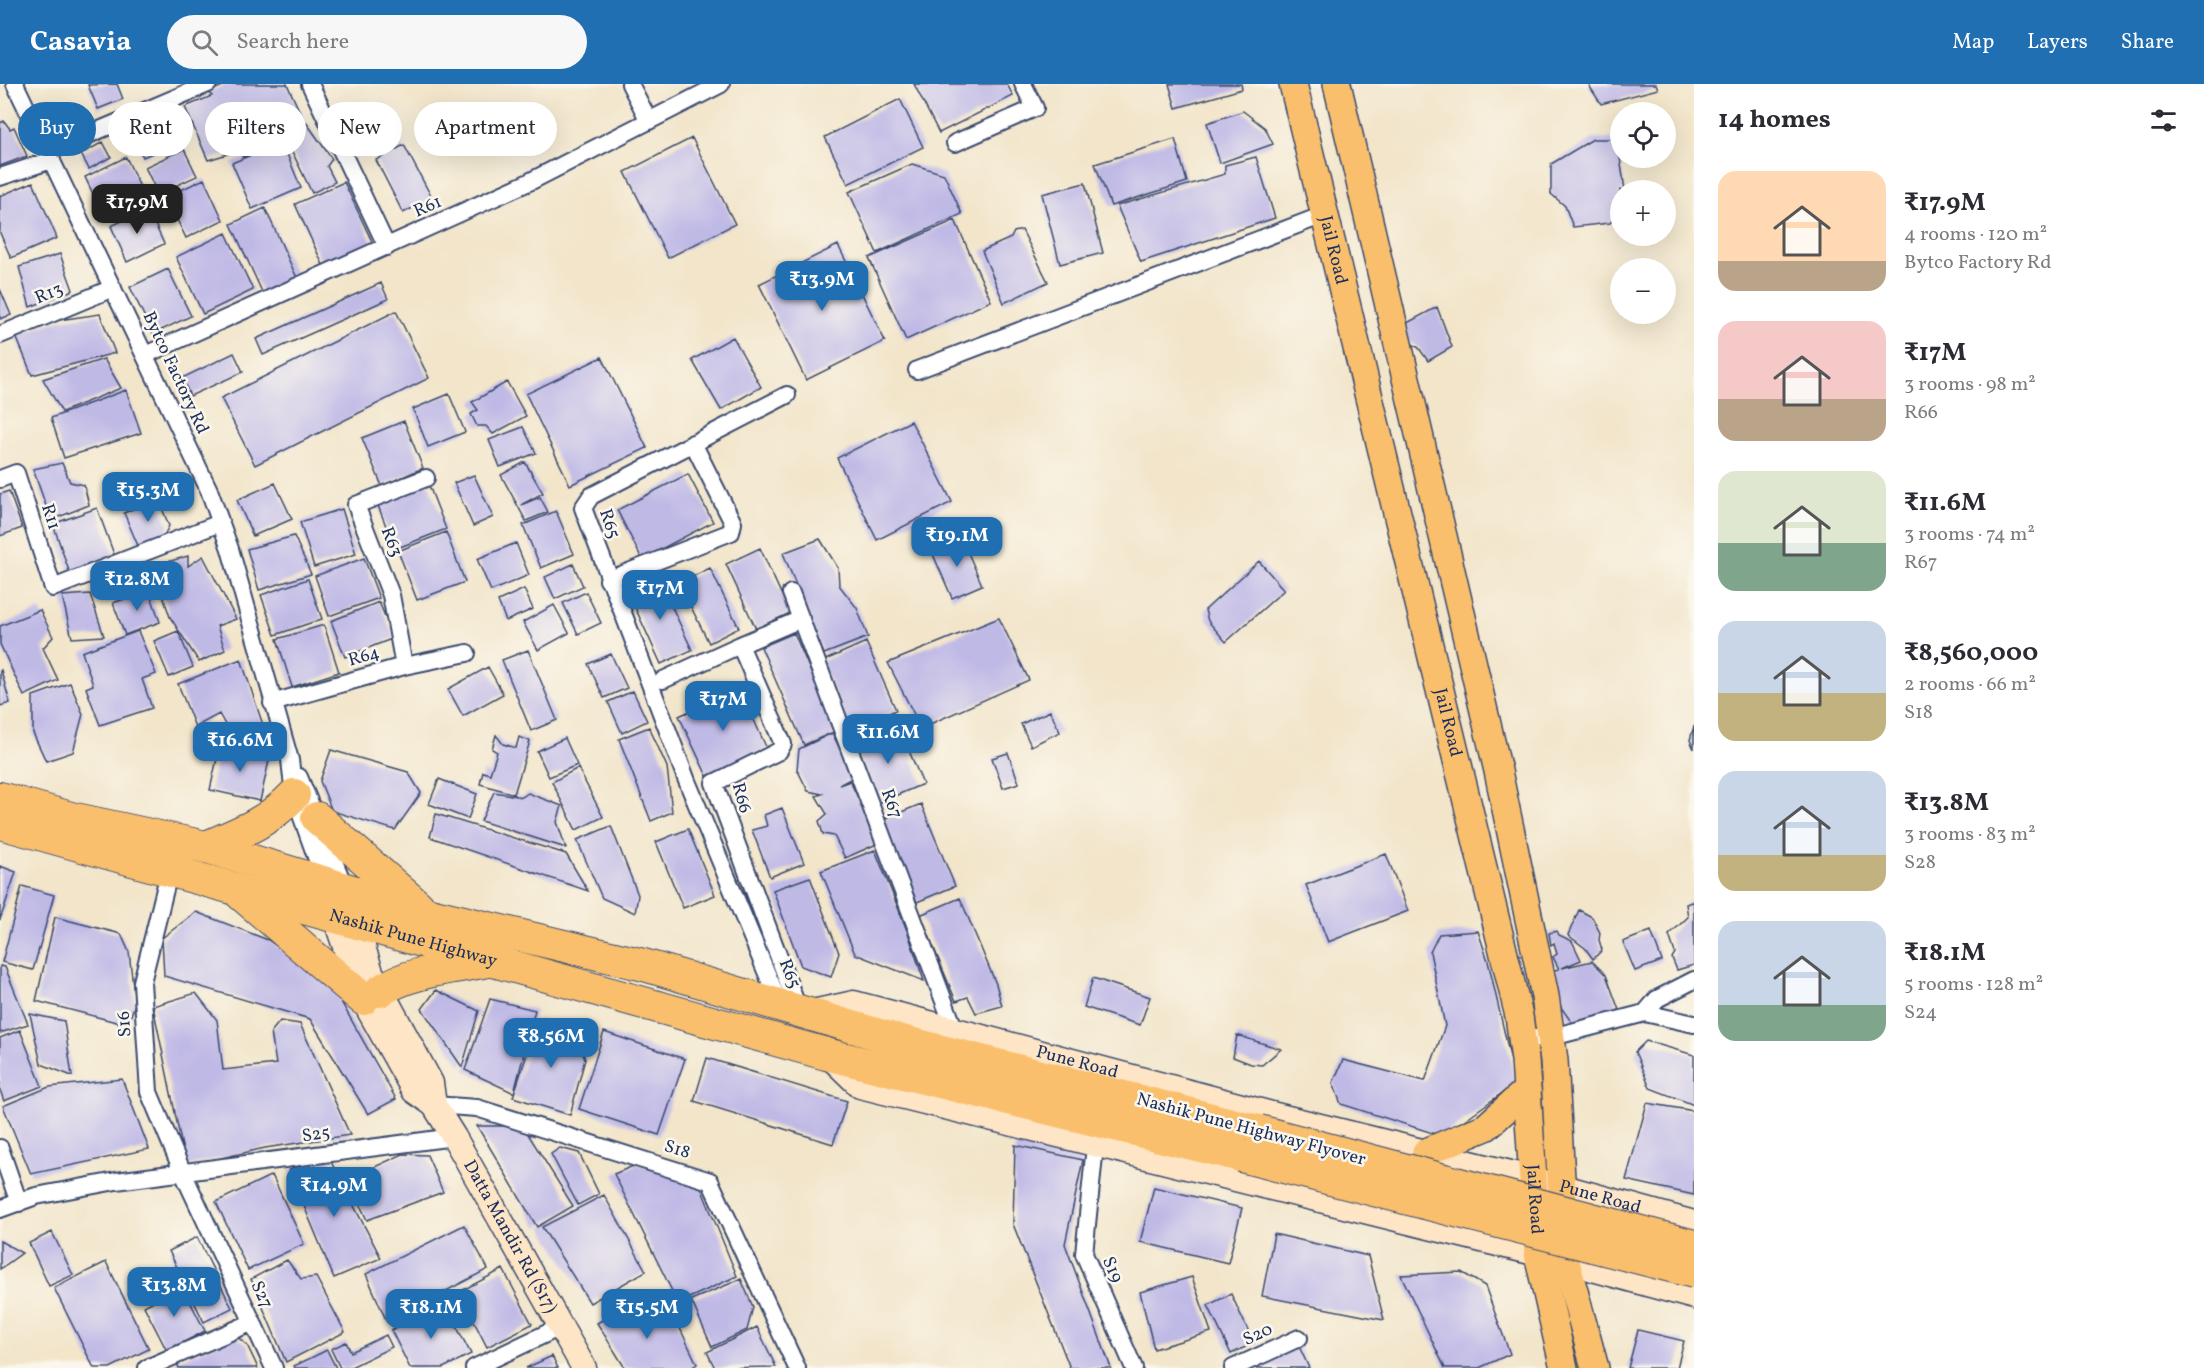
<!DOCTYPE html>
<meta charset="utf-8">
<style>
:root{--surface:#fff;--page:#f7f7f7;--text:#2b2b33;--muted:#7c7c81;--accent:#1f6fb2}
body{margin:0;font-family:Vollkorn,serif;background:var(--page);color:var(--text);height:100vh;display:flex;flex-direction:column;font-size:22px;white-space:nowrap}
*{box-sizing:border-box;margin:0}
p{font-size:20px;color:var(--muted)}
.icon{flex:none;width:33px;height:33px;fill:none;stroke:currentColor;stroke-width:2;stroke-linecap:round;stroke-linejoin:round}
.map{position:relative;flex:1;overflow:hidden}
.side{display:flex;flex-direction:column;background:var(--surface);width:510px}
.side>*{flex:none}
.hud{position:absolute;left:18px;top:18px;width:570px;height:54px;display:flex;gap:12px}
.tools{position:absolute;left:1610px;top:18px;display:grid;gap:12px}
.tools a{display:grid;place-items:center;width:66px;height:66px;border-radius:50%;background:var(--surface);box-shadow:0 6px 24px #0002;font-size:30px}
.price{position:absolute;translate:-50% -51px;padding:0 14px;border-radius:12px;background:var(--accent);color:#fff;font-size:20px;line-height:39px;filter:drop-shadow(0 2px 3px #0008)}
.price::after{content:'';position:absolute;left:50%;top:36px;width:18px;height:14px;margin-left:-9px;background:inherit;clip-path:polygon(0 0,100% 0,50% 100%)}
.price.selected{background:#222;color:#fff}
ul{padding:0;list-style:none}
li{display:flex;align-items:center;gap:18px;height:150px;padding:0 24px}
li span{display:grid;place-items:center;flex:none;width:168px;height:120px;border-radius:18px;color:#555}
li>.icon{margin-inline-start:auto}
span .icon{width:72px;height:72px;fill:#fffc;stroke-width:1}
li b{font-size:26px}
h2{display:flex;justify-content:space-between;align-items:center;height:72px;padding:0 24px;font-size:26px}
.chip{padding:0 21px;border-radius:27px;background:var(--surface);box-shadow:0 6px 24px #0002;font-size:21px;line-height:54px}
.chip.selected{background:var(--accent);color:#fff}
header{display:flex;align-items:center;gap:36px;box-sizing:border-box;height:84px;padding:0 30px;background:var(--accent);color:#fff}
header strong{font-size:28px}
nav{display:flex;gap:33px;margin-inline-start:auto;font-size:21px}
.search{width:420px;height:54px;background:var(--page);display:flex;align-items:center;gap:15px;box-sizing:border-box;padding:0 21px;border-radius:33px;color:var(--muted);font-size:22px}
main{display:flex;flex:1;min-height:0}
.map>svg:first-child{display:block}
</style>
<header>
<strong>Casavia</strong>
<div class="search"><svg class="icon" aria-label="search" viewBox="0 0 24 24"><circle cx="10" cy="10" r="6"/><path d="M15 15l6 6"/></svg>Search here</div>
<nav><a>Map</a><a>Layers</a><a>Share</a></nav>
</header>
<main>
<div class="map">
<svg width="1694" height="1284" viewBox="0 0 1694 1284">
<rect width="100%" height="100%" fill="#fbf7ec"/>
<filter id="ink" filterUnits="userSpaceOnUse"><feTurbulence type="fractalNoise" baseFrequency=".0167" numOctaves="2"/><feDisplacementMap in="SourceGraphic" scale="12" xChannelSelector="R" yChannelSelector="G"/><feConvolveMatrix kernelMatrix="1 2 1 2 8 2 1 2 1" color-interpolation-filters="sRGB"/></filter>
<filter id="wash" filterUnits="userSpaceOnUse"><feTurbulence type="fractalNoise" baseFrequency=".008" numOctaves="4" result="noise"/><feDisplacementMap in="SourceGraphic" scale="24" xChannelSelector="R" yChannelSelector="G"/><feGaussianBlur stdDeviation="1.35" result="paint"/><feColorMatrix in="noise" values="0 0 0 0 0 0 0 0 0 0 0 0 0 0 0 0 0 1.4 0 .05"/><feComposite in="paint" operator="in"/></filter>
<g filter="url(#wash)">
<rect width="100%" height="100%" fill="#f2e5ca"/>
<g id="blocks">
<path fill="#bfb9e6" d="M117,0L123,15L98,25L88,1Z
M227,0H287L303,35L282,47L284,55L243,73L237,67L208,76L185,23L212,12L209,8Z
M914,0H1007L1013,12L939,49Z
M1169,0H1241L1242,5L1176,24Z
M1588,0H1656L1658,5L1601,20Z
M900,15L923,63L848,100L825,53Z
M1243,27L1265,44L1273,60L1220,79L1207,39Z
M4,37L10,45L14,43L27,72L0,82V39Z
M306,38L332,75L327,82L335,98L312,109L287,57L291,55L287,47Z
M162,42L171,61L143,73L134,55Z
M692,54L735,140L668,174L625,88Z
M1175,55L1187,98L1111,122L1095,80Z
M1593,55H1617L1625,106H1620V128L1610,139L1573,143L1565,122L1551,110V80Z
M103,58L111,73L89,85L81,70Z
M282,58L301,104L252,125L232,79Z
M404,61L432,114L403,129L376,76Z
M184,65L197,92L158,110L145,83Z
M126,73L145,114L104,133L85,93Z
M1256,73L1275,134L1141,178L1117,122L1225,90V81Z
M912,80L944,90L962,130L877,169L849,108Z
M204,95L223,136L186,154L166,113Z
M33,98L57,154L11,174L0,149V112Z
M344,98L373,160L324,183L295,120Z
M1085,99L1103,169L1060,180L1042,110Z
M265,124L297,194L263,210L231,140Z
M148,125L164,160L127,178L111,142Z
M955,136L991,217L906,256L869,174Z
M1022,146L1048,198L1004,219L982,167L1011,154L1014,148Z
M226,149L253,206L203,230L176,173Z
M838,161L885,257L806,296L759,200Z
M60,170L73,206L30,223L19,183Z
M168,185L191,232L153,250L130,203Z
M381,199L388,215L263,271L256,255Z
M0,205L11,231L0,235Z
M1437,223L1452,263L1428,277L1419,264L1403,254L1407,239Z
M396,227L429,294L255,381L221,314Z
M100,230L115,269L32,291L16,252L59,236Z
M733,253L761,303L721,326L692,276Z
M234,269L243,288L190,312L182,294Z
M602,273L647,364L570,401L526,310Z
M104,275L121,304L62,328L43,295Z
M507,298L526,332L493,350L486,342H477L471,330L478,326L472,318Z
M126,306L141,349L64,374L51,334Z
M449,310L465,348L428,363L413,325Z
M404,337L423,384L382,402L362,354Z
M911,337L952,418L877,456L837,374Z
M523,343L536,369L500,383L489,356Z
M525,378L543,409L521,421L540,413L548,428L526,437L501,391Z
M62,379L70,398L84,401L89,421L51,436L33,385Z
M688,390L713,438L642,475L617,426Z
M474,391L493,433L473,442L454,399Z
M275,399L292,435L253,452L237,416Z
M428,399L446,445L395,465L377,419Z
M9,407L22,444L0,452V410Z
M158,414L169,442L162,455L139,464L124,429Z
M97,424L115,473L70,490L53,440Z
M342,425L356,470L314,483L300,438Z
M556,427L574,470L541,484L523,441Z
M446,448L465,498L417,516L398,467Z
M294,452L311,490L259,506L247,465Z
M820,455L838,484L839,501L857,524L868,553L824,570L783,469Z
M962,455L982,501L952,514L932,468Z
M516,459L529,491L491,507L477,475Z
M760,464L790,529L756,545L726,480Z
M188,472V482L203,472L236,535L217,542L225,566L199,578L170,533L153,482Z
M364,474L379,514L329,532L315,492Z
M1259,477L1284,506L1226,558L1208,537L1205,526Z
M573,480L583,502L555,515L545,493Z
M710,484L739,544L709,559L679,499Z
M658,493L692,566L661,580L628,508Z
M308,495L322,535L275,551L261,511Z
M524,505L533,525L506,537L498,517Z
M149,506L160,538L125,551L113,519Z
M586,508L601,539L578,550L563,519Z
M90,510L104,552L72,554L62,512Z
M379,518L394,554L345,573L331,537Z
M554,521L569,549L538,566L523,538Z
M40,526L53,553L43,564L58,596L24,612L0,560V542Z
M999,534L1029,596L921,644L888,579Z
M324,541L339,588L292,603L277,555Z
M138,547L156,590L142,595L152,624L100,641L86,604L93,601L82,568Z
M178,547L193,583L169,593L154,557Z
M794,549L836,647L804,661L761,563Z
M866,558L896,626L851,646L821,578Z
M528,566L557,636L531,647L502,576Z
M611,570L627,604L604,614L588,580Z
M241,575L268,656L239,665L219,630L195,643L178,600Z
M488,583L503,610L463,632L448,605Z
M1,586L10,619L0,622V587Z
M70,599L83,630L73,668L46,677L33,649V612Z
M740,605L767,665L707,692L679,632Z
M633,607L647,637L622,649L608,618Z
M1050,627L1060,648L1031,662L1021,640Z
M1694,642V665L1690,656Z
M649,643L667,683L672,728L651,737L619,655Z
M899,643L923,700L878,719L854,662Z
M832,649L854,693L839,701L850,697L879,759L845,774L834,752L823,750L819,737L827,730L816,712L822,710L808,707L797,685L799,665Z
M496,651L503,660L516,664L519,653L530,657L514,710L480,700L483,688L490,690L497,668L492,665Z
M565,654L577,681L549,693L537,667Z
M220,661L270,672L260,717L210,706Z
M331,666L408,688L421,709L395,746L332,727L320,697Z
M1008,669L1019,699L1003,704L992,674Z
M578,684L603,733L576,746L552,698Z
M439,695L477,710L468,735L429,720Z
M494,708L522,713L528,709L562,722L557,738L566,764L481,737Z
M921,720L955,802L917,818L882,736Z
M782,724L804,779L770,793L752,746L767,742L764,731Z
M436,730L566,770L588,807L430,753Z
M611,742L638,811L635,829L602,814L577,756Z
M688,745L715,811L683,824L656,758Z
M875,766L908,849L924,897L855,870L821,787Z
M1386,770L1408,827L1328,858L1306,801Z
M0,782L16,788L0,836Z
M810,793L839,869L831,893L801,882L773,806Z
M22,802L54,811L33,886L2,878Z
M960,814L996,900L1002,922L976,929L968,913L956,917L920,831Z
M1694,817V881L1677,886L1672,874L1675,869L1669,851L1688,833L1686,820Z
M1579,826L1592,833L1600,849L1599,856L1602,866L1593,875L1585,864L1568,851Z
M196,828L268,856L331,900L396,1015L368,1030L310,935L164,892L162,854Z
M55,833L121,850L129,868L135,919L128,941L36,917Z
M1478,847L1488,877L1516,999L1442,1052L1341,1020L1333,999L1343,976L1425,997L1445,942L1430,868L1439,850Z
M1557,847L1559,851L1572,857L1581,876L1562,884L1592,877L1606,891L1622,934L1582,953L1558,919L1551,887L1559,885L1553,873L1557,870L1554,859L1551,861L1549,849Z
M1651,847L1662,877L1635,887L1623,858Z
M0,882L5,883L28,940L0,949Z
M1093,894L1150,913L1140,941L1084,923Z
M436,906L479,927L462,983L422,925Z
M196,909L217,936L223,986L276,980L271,948L280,937L300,940L350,1051L265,1064L186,1082L153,922Z
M490,915L535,926L514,1009L465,986Z
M30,930L64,937L72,992L41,980Z
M538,936L573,946L585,975L570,1031L513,1013Z
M20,946L42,1002L4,1017L0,1006V954Z
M604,948L685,975L659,1051L579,1025Z
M1237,951L1255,957L1281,965L1262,981L1251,980L1233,973Z
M1646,957L1694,971V1021L1650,1004L1635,968Z
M707,974L847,1017L833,1060L694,1017Z
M122,995L149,1065L31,1090L3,1022L49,1003Z
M1647,1019L1694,1027V1111L1626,1096Z
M477,1042H523L573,1122L537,1143Z
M1015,1061L1083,1076L1065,1160L1111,1284H1070L1013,1140Z
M560,1064L579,1069L599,1110L578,1121L551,1070Z
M403,1070L427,1071L443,1108L367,1136L348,1095Z
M329,1074L381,1174L334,1194L289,1086Z
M638,1080L699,1099L737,1192L678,1219L614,1090Z
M272,1091L304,1160L248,1186L216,1118Z
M1154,1103L1242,1124L1228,1179L1140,1158Z
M604,1111L646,1187L590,1219L542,1143Z
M464,1141L488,1185L387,1238L366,1190Z
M52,1148L73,1191L49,1202L29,1159Z
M1274,1150L1368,1172L1384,1236L1262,1212Z
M197,1153L232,1224L204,1238L169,1167Z
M0,1157L22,1169L0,1185Z
M287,1176L301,1195L316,1193L345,1248L286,1278L251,1195Z
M106,1178L149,1265L110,1284H94L54,1204Z
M503,1185L532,1240L487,1263L459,1208Z
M1461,1188L1485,1202L1510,1270L1479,1284H1445L1401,1191Z
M1192,1193L1211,1248L1154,1265L1140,1208Z
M741,1195L753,1223L747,1246L712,1263L691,1216Z
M182,1202L205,1247L167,1267L144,1222Z
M1231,1210L1254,1259L1231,1270L1208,1221Z
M444,1219L471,1270L443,1284H410L391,1246Z
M630,1220L677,1238L697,1280L691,1284H625L597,1239Z
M757,1243L776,1283L715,1284L707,1268Z
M1638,1246L1684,1257L1677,1284H1628Z
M386,1251L392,1263L349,1284H340L331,1265L346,1258L351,1268Z
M236,1252L247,1261L258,1284H179L176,1277Z
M1297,1258L1309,1284H1240Z
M327,1266L336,1284H295L294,1282Z
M552,1272L558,1284H526Z"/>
</g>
</g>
<g filter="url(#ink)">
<use href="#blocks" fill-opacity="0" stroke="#3b4a6e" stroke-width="1.5"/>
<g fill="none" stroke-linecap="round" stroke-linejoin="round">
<defs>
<path id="street" d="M15,0L209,406L230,465L290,676L294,711L325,798
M310,0L387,163
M630,0L649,37
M955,59L1035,24L1023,0
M48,68L208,0
M0,93L52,76
M0,251L113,204
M145,271L529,98L721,0
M917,286L1326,130
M0,395L16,389L53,504L220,439
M608,496L731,448L733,439L693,359
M791,509L954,944
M740,561L801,535
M404,582L391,511L356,421L426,394
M663,596L740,561L783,660L779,667L714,699L799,927
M272,619L404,582L467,569
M299,693L345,804
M170,785L142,898L149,1008L183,1089L274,1284
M780,921L687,697L583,424L591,412L787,311
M1645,929L1657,915L1694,896
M1523,955L1552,953L1645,929L1694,940
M434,1021L477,1024L710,1097L797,1284
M1095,1062L1084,1170L1134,1284
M0,1064L19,1119
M0,1125L36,1112L116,1097L454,1053
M147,1284L253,1238
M474,1284L560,1243
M1233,1284L1299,1254"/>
<g id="secondary">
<path id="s1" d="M330,818L362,914L414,1007L434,1021L454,1053L584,1284"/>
<path d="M351,826L371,888L431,999L434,1021"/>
<path id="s2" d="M808,929L854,919L1272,1030L1531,1094L1694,1139"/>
<path d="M827,970L860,1002L1538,1170L1694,1213"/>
</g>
<g id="primary">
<path id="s3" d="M1293,0L1519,932L1525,976L1538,1170L1564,1284"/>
<path d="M1337,0L1498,687L1545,912L1554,976L1566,1178L1595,1284"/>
<path d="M1426,1068L1486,1043L1527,1006"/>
</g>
<g id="highway">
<path d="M0,714L71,734L206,763L426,829L644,881L890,954L1259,1047"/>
<path d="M317,734L418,822"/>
<path id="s4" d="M0,739L826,970L1241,1072"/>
<path d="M206,763C241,748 267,739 294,711"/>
<path d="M241,810L363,915"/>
<path d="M380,907C410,887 453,884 488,877"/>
</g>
</defs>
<use href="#street" stroke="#3b4a6e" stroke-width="20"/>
<use href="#secondary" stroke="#3b4a6e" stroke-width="27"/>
<use href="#primary" stroke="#3b4a6e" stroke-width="30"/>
<use href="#highway" stroke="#3b4a6e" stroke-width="34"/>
<use href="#street" stroke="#fff" stroke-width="16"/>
<use href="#secondary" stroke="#fde5c5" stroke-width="24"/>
<use href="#primary" stroke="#f9bf6d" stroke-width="27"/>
<use href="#highway" stroke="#f9bf6d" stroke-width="32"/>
<defs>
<path id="highway-bridge" d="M1259,1047L1694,1162
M1241,1072L1694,1188"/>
</defs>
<use href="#highway-bridge" stroke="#3b4a6e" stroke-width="34" stroke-linecap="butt"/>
<use href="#highway-bridge" stroke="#f9bf6d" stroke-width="32"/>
</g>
</g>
<g text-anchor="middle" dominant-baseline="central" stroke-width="5" stroke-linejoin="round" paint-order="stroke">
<g font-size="18" fill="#1b2f5e" stroke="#fbf7ec">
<text transform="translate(428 123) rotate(-24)">R61</text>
<text stroke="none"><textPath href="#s3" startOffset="171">Jail Road</textPath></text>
<text transform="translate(49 210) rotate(-23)">R13</text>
<text transform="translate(175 289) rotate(65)">Bytco Factory Rd</text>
<text transform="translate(50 433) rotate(72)">R11</text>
<text transform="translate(609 440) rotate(71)">R65</text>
<text transform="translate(391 458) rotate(69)">R63</text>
<text transform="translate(364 573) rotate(-16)">R64</text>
<text stroke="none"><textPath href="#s3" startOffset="657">Jail Road</textPath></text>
<text transform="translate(741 714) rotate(74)">R66</text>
<text transform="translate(891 720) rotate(70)">R67</text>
<text stroke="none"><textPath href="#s4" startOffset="429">Nashik Pune Highway</textPath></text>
<text transform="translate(789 890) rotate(68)">R65</text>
<text transform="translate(125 940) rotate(-94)">S16</text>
<text stroke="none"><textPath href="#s2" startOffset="278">Pune Road</textPath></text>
<text transform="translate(1251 1046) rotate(15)">Nashik Pune Highway Flyover</text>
<text transform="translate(316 1051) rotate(-8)">S25</text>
<text transform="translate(677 1066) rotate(17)">S18</text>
<text stroke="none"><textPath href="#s2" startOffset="818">Pune Road</textPath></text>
<text stroke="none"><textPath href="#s3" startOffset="1143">Jail Road</textPath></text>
<text stroke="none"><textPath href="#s1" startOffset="384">Datta Mandir Rd (S17)</textPath></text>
<text transform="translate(1112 1186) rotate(66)">S19</text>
<text transform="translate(261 1211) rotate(65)">S27</text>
<text transform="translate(1258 1251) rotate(-25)">S20</text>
</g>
</g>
</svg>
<div class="tools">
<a><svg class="icon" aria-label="locate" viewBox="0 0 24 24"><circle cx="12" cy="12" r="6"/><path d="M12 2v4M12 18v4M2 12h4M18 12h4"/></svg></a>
<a>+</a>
<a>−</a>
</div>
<b class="price selected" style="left:137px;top:151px">₹17.9M</b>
<b class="price" style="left:822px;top:228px">₹13.9M</b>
<b class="price" style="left:148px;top:439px">₹15.3M</b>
<b class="price" style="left:957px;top:484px">₹19.1M</b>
<b class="price" style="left:137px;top:528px">₹12.8M</b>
<b class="price" style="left:660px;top:537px">₹17M</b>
<b class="price" style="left:723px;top:648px">₹17M</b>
<b class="price" style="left:888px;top:681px">₹11.6M</b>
<b class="price" style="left:240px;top:689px">₹16.6M</b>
<b class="price" style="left:551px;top:985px">₹8.56M</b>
<b class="price" style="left:334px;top:1134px">₹14.9M</b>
<b class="price" style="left:174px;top:1234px">₹13.8M</b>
<b class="price" style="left:431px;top:1256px">₹18.1M</b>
<b class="price" style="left:647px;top:1256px">₹15.5M</b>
<div class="hud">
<a class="chip selected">Buy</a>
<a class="chip">Rent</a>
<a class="chip">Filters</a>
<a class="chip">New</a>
<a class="chip">Apartment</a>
</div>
</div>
<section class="side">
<h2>14 homes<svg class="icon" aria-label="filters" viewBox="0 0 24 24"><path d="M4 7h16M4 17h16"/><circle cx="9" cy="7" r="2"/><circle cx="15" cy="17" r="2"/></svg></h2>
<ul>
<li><span style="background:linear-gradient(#ffd9b3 75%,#b9a48a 0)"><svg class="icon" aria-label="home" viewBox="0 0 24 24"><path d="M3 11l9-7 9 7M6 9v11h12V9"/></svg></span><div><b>₹17.9M</b><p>4 rooms · 120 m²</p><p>Bytco Factory Rd</p></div></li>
<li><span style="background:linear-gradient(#f6c9c9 65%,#b9a48a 0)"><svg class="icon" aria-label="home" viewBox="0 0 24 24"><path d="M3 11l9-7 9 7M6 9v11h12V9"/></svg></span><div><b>₹17M</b><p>3 rooms · 98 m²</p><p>R66</p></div></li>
<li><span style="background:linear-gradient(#dfe7d0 60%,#7fa58c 0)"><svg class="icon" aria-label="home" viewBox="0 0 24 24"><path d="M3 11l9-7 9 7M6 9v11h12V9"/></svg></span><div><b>₹11.6M</b><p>3 rooms · 74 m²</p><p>R67</p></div></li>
<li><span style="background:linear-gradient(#c9d6e8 60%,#c2b280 0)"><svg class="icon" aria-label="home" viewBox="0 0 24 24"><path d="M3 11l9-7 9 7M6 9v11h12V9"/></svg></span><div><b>₹8,560,000</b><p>2 rooms · 66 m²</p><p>S18</p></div></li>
<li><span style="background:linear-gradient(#c9d6e8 70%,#c2b280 0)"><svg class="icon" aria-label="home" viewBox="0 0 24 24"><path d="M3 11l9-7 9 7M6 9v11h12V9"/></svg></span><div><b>₹13.8M</b><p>3 rooms · 83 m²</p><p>S28</p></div></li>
<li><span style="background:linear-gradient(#c9d6e8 70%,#7fa58c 0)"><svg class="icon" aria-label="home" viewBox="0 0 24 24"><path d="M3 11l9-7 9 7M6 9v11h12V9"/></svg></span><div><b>₹18.1M</b><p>5 rooms · 128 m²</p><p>S24</p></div></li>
</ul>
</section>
</main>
